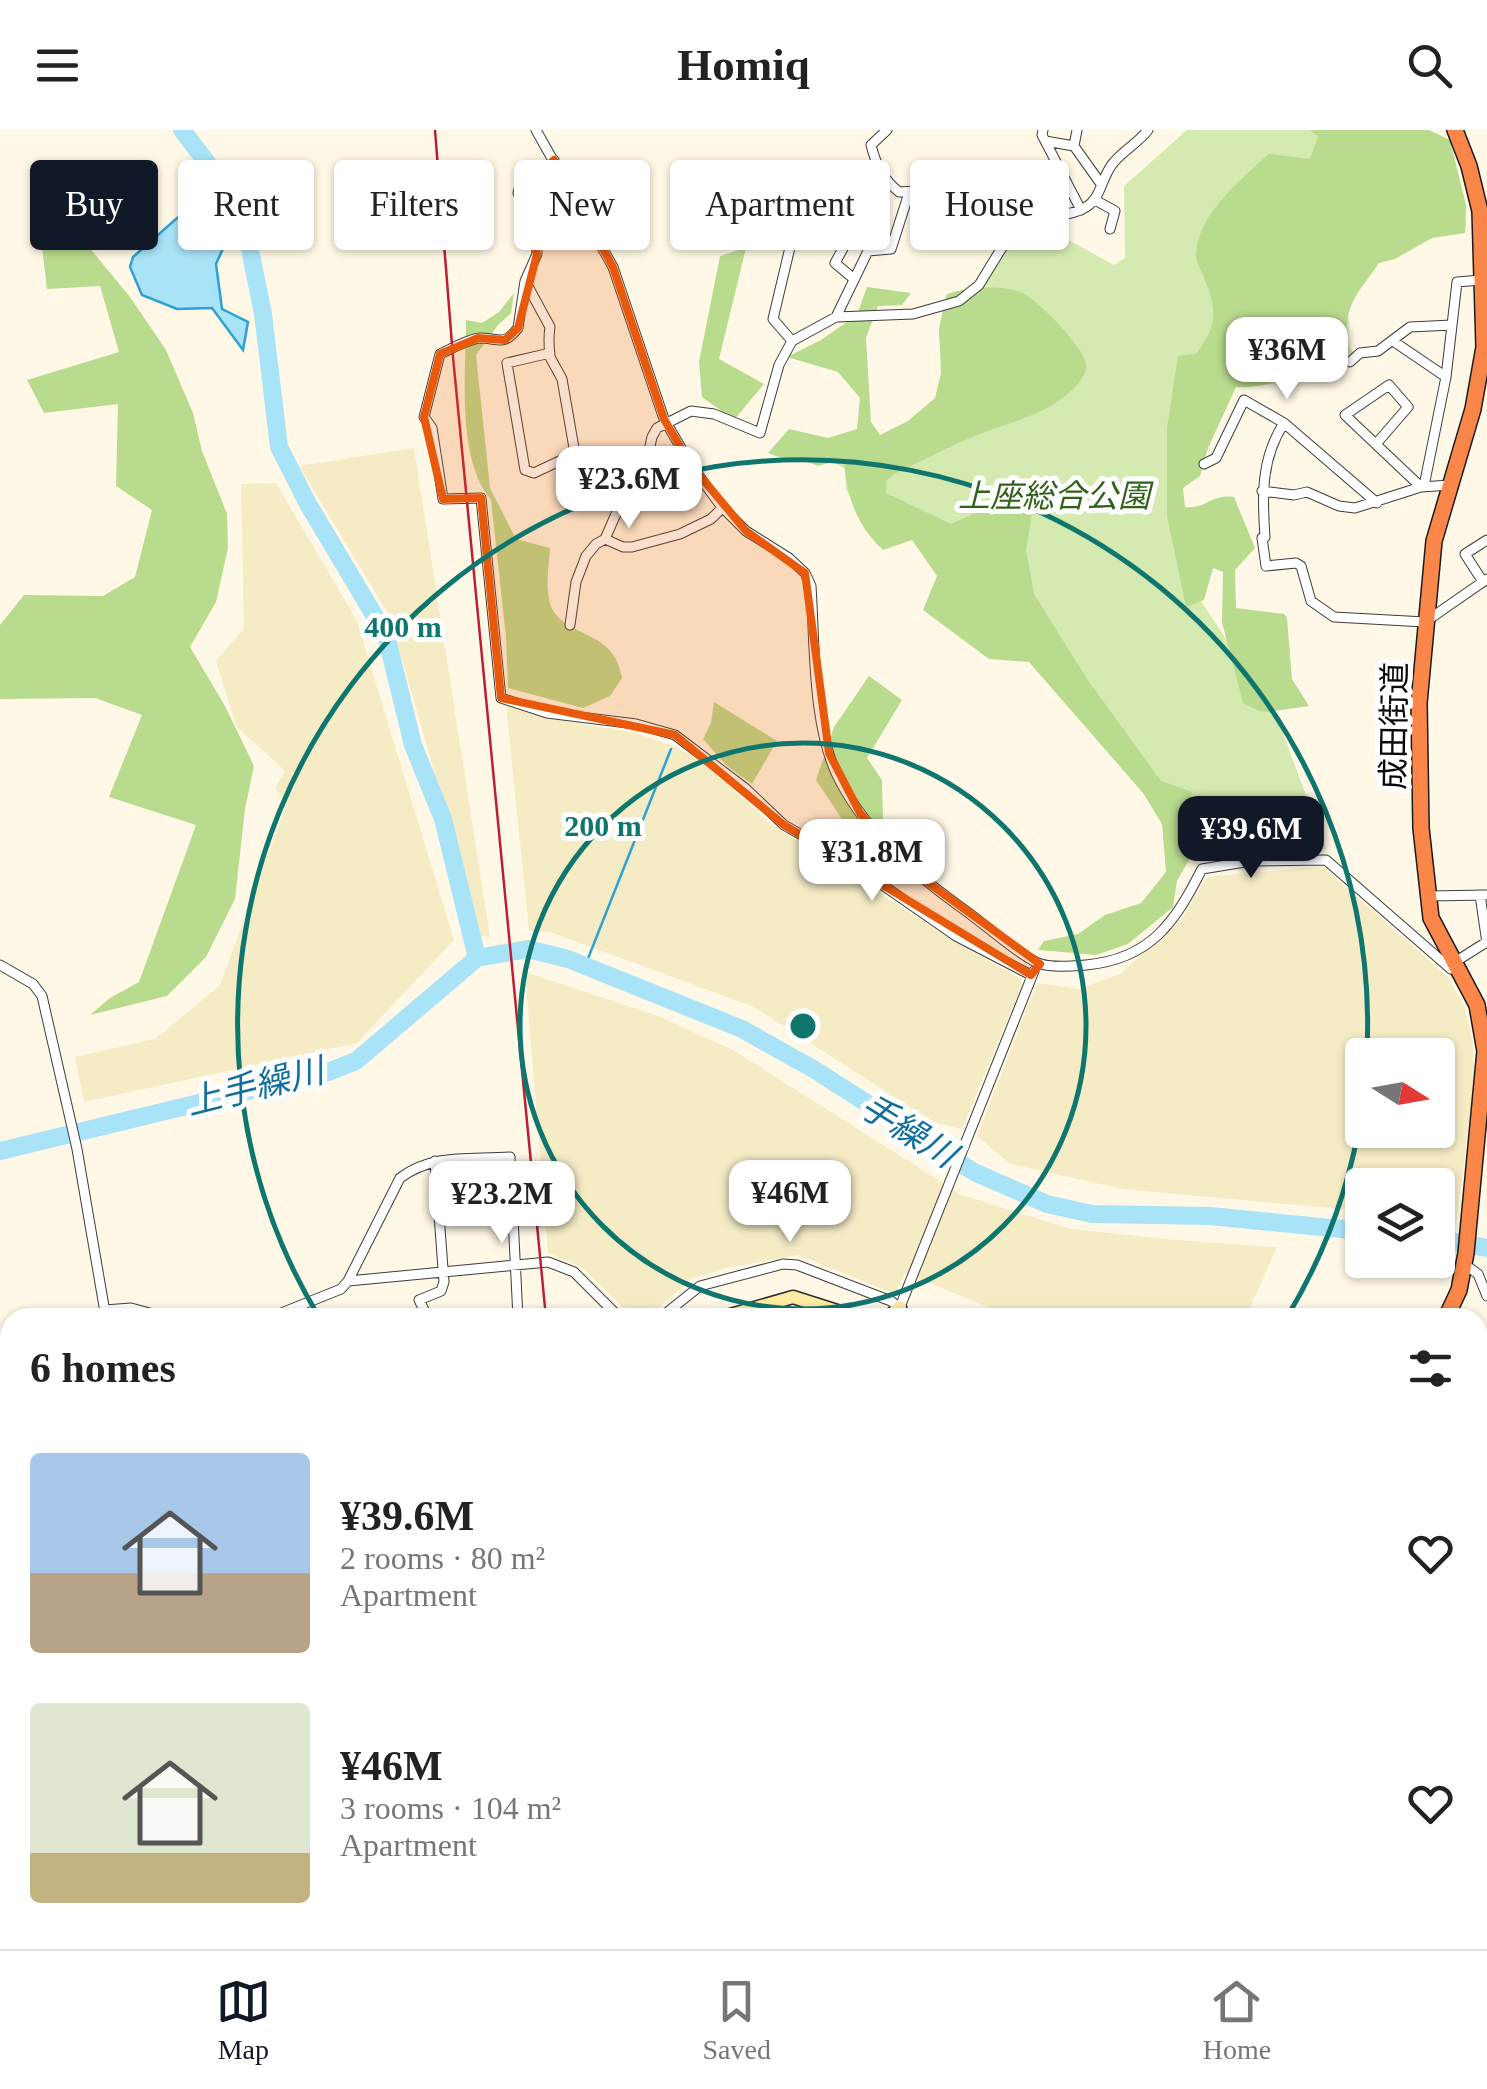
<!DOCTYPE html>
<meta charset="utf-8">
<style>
:root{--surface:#fff;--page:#f6f6f6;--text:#222;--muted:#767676;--line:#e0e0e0;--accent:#111827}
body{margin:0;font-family:"Times New Roman","Noto Sans JP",serif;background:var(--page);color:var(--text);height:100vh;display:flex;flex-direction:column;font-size:38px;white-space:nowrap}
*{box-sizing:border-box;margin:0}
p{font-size:32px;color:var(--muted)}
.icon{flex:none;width:55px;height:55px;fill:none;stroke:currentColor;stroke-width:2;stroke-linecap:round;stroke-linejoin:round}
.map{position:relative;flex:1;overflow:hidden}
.panel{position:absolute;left:0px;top:1178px;width:1488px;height:642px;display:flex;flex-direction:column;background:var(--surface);border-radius:30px 30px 0 0;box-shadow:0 2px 8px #0004}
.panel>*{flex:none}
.hud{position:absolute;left:30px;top:30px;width:1428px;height:90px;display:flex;gap:20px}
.needle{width:65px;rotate:101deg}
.tools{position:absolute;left:1345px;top:908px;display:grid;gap:20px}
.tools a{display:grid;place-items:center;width:110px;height:110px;border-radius:10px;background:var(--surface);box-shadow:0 2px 8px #0004;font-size:50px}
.price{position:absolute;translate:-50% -85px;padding:0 22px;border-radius:20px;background:#fff;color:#222;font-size:32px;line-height:65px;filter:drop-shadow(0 2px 5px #0008)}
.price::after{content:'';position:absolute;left:50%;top:60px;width:30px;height:22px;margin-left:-15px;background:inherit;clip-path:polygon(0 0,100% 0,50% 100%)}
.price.on{background:var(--accent);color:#fff}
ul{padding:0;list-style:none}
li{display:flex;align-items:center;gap:30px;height:250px;padding:0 30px}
li span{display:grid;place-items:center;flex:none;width:280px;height:200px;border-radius:10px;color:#555}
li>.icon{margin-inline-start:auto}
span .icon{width:120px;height:120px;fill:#fffc;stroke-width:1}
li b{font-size:42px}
h2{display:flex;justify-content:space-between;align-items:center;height:120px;padding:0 30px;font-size:42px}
.tag{padding:0 35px;border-radius:10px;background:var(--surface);box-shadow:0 2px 8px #0004;font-size:35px;line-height:90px}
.tag.on{background:var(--accent);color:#fff}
header{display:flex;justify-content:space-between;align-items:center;height:130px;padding:0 30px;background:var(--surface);font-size:45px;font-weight:800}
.tab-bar{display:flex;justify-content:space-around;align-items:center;height:140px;border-top:2px solid var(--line);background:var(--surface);font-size:28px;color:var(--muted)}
.tab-bar a{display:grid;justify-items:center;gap:5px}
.tab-bar .on{color:var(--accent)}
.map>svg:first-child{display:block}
</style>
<header><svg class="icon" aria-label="menu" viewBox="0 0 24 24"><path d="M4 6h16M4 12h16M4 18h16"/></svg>Homiq<svg class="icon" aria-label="search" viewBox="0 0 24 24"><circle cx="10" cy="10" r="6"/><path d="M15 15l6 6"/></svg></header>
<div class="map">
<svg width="1487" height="1819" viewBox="0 0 1487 1819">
<rect width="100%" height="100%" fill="#fff8e6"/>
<path fill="#f5ecc6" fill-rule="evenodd" d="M414,318L490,807L481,806L390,487L299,336Z
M276,353L357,491L454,810L357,913L84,972L75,927L155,909L220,855L286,675L275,658L285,641L236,596L216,531L244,498L241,354Z
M506,574L548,588L636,603L676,617L698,629L774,696L954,811L1021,849V857L962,999L935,993L754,877L550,802L529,801Z
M1322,736L1447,846L1464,876L1473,913L1474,952L1457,1090L1438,1088V1055H1362V1081L1122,1059L1010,1034L977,1006L1037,853L1079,859L1120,844L1182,789L1206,747ZM1362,925H1438V1000H1362Z
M525,842L658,886L733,920L962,1065L1071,1099L1175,1110L1277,1117L1246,1187H985L988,1177L905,1143L895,1164L798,1125L726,1138L691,1149L648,1187H633L583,1138L548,1123Z"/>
<path fill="#d4eab0" d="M1187,0H1339L1465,83L1466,96L1396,111L1318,176L1349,189L1348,215L1360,231L1327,247L1293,227L1203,228L1176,370L1189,453L1264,566L1280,595L1326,719L1200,730L1041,505L940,412L870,395L846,360L845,339L833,332L962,280L969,166L1016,99L1050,100L1114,135L1125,128L1124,56Z"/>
<path fill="#b9db8e" d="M1310,0H1429L1450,10L1466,75L1465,103L1432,108L1395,129L1379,133C1370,147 1355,163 1350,179C1346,191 1346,206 1341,217C1329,242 1260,260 1236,257L1208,318L1200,346L1183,358L1185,377C1208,379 1210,364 1234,367L1255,418L1235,440L1236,478L1284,484L1287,488L1292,549L1309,576L1269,582L1259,581L1243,573L1222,492L1223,442L1213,438L1204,470L1186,477L1167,386V298L1178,226L1196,224C1219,193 1217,179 1203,145C1200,138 1195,130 1196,123C1199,83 1241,49 1269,24L1310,29L1318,7Z
M36,67L56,77L130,167L166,220L193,283L202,321L227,384L228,418L216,472L190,517L225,576L254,636L245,679L235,769L206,827L167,866L90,885L110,868L139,852L196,695L109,667L142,585L95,568L0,569V495L24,465L103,466L135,447L152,380L116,356L118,274L44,283L27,250L119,222L100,156L47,159Z
M746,118L719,229L764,254L734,290L702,267L699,232L720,126Z
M867,157L911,163L902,175L878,176L866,208L871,292L880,305L908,291L935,268L941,243L939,199L946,165C963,156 1003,155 1021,162C1036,168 1084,217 1086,234C1087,239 1084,245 1082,248C1057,285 1008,291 970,308C944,319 919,332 894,344L886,351V363L951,394L998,373H1034L1026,420L1034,464L1087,549L1161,651L1192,662L1189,680L1214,709C1244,703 1280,698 1306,721L1211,723L1190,728L1177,751L1173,777L1128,814L1096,825L1038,820L1044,811L1078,804L1105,785L1141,773L1166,742L1162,694L1143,663L1029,532L989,529L923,480L937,446L912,410L883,420C856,395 846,365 844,329L818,336C801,327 785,331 768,323L789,299L828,308L857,299L860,268L838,242L787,227L821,210L857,185Z
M514,163L511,183L498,195L476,225L490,358L516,409L550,418C549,435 545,456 550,473C561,509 615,497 622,548L610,566L583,578L508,558L506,507L491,370C456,328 466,242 466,190L482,193L499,182Z
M869,546L902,570L867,628L882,650L884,727L844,692L816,650L834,597Z
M714,572L777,611L752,654L727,636L703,609L711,593Z"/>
<path fill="#a9e3f8" stroke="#2ea1d2" stroke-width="2.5" d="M214,64L226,112L216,134L222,179L248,192L243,220L212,178L177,179L142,165L130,137L133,127L194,73Z"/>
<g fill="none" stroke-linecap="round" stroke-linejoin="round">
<path stroke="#2ea1d2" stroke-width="2.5" d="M585,836L671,619"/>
<path stroke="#a9e3f8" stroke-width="18" d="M182,0L234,68L244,90L263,184L279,317L308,374L386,505L413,615L443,689L477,828
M477,828L528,819L568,829L742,899L815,940L974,1042L1047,1074L1092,1084L1210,1086L1362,1101
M0,1021L328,942L356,931L477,828
M1438,1109L1487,1118"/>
<defs>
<path id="street" d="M536,0L613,137L664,289L691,335L721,376L746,401L789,428L805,443L811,456C815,515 812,599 840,651C869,706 917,746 966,781C983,793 1024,829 1041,834C1053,838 1073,836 1086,835C1151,829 1175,792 1202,739L1251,731L1326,730L1451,839L1454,837
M887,0L871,15C876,35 883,49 899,62L1005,56L1025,87
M1043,0L1042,5L1081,80
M1045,11L1074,16L1077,0
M1074,16L1101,54
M554,30L520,56L518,63L535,100L537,124L525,151L518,198C503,217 499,208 480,208C468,209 451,219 440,224L424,287L432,298L443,369L481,368L501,568L547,583L636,594L675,605L745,658L784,695L851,733L956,806L1031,845
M1095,70L1115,81L1110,99
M525,151L550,197C548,208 549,216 550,227L562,249L574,318L570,326L534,343L525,340L507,233L550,223
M836,187L868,121L891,119L909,63
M792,211L773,189L801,71L811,69L850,91L852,102L835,133L854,149
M1393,211L1446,247
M1350,232L1360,223L1378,221L1410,197L1452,195
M1284,293C1261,328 1262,366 1265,407L1262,408L1266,436L1296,433L1301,436L1311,471L1334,487L1425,492L1487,449
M1376,314L1408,277L1389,255L1345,285L1421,357
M1204,334L1216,328L1244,270L1284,293L1377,373
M1424,356L1446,247L1457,152L1482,150
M1262,361L1294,365L1307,362L1339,376L1355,378L1421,357L1450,355
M605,409L623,417H632L680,404L711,389L723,377
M1483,452L1465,424L1487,410
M570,495L576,452L586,426L596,414L605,409L626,361L645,339L652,307L657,298L691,281L714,284L760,303L779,235L792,211L836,187L913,184L959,171L979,155L1017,93L1025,87C1046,86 1084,88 1096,67C1103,55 1105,42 1114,32C1124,20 1138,13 1148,0
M1480,765L1487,813
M1429,766L1487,765
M1455,832L1485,813
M0,835L33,854L42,866L77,1019L106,1188
M1464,1134L1478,1144L1487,1166
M348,1151L548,1132L574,1142L620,1188
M900,1177L1034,841
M105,1180L131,1178L168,1188
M269,1188L341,1159L348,1151L400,1048C433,1023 471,1030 510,1027L518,1188
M428,1188L419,1170L441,1161L444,1152L435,1031
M660,1188L700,1156L783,1134L797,1135L891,1171L911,1188
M0,1234L10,1239
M0,1258L10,1263
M1478,1275L1487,1277
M1478,1303L1487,1300
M1478,1353L1487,1351
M0,1364L10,1362
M1478,1400L1487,1398
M1478,1448L1487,1450
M1478,1516L1487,1538
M0,1569L10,1595
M1478,1597L1487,1591
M1478,1616L1487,1626
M1478,1679L1487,1688
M1478,1717L1481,1721L1478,1737
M0,1727L10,1741
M0,1765L10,1761
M92,1810L95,1819
M171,1810L173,1819
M240,1810L243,1819
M453,1810L456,1819
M851,1810L855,1819
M922,1810L925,1819
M996,1810L1001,1819
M1071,1810L1076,1819
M1384,1810L1411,1819
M331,1819L357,1810
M809,1819L834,1810
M1212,1819L1215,1810
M1326,1819L1330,1810
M1425,1819L1426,1810"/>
<path id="secondary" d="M720,1188L793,1167L859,1188
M887,1188L900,1177
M0,1443L10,1441
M309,1810L310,1819
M776,1810L779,1819
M551,1819L577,1810"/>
<path id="highway" d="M1446,1188L1459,1160L1466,1123L1485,921L1477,875L1431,788L1421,698L1419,573L1434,411L1473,279L1484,217L1480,81L1469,36L1455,0
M1155,1810L1164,1819"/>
</defs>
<use href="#street" stroke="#3d3d3d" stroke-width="11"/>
<use href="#secondary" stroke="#2c2c2c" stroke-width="15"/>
<use href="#highway" stroke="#1b1b1b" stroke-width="18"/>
<use href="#street" stroke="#fff" stroke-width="9"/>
<use href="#secondary" stroke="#ffeba1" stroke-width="12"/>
<use href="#highway" stroke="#fa8749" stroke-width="15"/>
<path stroke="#bd1e36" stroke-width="2.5" d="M435,0L453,227L546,1188
M617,1810L620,1819"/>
<defs>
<path id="secondary-bridge" d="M599,1819L624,1810"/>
</defs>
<use href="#secondary-bridge" stroke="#2c2c2c" stroke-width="15" stroke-linecap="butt"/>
<use href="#secondary-bridge" stroke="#ffeba1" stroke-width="12"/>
</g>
<path fill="#e8590c" fill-opacity="0.2" stroke="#e8590c" stroke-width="8" stroke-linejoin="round" d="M554,30L613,137L664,289L691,335L746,401L805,443L829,623L860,683L908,738L1040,834L1031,845L784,695L675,605L501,568L481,368L443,369L424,287L440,224L478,208L505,210L518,198L537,124L518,63Z"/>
<g fill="none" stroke="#0f766e" stroke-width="5">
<circle cx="803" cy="896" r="283"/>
<path d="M1362 980A565 565 0 0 1 1287 1187M319 1187A565 565 0 1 1 1367 921"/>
</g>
<g text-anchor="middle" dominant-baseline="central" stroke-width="10" stroke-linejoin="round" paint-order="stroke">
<g font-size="32" font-style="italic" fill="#306219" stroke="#fff">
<text x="1054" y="366">上座総合公園</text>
</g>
<g font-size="32" fill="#0a0a0a" stroke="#fff">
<text transform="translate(1394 596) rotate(-89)">成田街道</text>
</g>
<g font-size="35" font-style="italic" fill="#106f9e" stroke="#fff">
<text transform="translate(255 957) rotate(-14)">上手繰川</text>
<text transform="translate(908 1001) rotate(32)">手繰川</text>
</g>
</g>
<circle cx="803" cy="896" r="15" fill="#0f766e" stroke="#fff" stroke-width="5"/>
<g font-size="30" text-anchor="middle" font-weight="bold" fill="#0f766e" stroke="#fff" stroke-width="10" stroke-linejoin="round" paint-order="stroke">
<text x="403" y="507">400 m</text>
<text x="603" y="706">200 m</text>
</g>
</svg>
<div class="tools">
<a><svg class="needle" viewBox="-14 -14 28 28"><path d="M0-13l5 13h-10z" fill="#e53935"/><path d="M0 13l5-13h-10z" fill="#767676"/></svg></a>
<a><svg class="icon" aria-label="layers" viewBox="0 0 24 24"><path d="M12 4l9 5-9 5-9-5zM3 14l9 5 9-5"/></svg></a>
</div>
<b class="price" style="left:1287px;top:272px">¥36M</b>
<b class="price" style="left:629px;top:401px">¥23.6M</b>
<b class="price on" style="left:1251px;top:751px">¥39.6M</b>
<b class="price" style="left:872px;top:774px">¥31.8M</b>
<b class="price" style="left:790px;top:1115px">¥46M</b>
<b class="price" style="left:502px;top:1116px">¥23.2M</b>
<div class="hud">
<a class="tag on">Buy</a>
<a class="tag">Rent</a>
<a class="tag">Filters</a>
<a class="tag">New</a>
<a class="tag">Apartment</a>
<a class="tag">House</a>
</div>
<section class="panel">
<h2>6 homes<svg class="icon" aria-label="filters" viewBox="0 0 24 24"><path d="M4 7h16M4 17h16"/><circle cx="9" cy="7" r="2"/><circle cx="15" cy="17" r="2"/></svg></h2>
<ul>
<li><span style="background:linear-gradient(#a9c7e8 60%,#b9a48a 0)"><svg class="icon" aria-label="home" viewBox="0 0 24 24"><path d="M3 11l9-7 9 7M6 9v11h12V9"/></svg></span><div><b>¥39.6M</b><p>2 rooms · 80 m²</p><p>Apartment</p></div><svg class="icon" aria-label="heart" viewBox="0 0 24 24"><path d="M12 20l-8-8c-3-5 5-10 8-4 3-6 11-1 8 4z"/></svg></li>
<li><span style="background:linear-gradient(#dfe7d0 75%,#c2b280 0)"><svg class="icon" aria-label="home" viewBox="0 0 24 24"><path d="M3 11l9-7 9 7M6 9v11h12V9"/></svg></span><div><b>¥46M</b><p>3 rooms · 104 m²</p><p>Apartment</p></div><svg class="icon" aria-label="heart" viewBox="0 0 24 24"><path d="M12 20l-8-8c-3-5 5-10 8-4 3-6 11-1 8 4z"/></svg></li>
</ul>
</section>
</div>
<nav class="tab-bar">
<a class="on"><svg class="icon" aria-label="map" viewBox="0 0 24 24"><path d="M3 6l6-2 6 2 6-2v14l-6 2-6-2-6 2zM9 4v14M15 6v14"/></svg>Map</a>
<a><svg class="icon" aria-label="saved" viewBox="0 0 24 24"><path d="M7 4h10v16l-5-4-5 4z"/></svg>Saved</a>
<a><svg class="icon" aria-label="home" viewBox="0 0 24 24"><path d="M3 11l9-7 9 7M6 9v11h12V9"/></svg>Home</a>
</nav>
